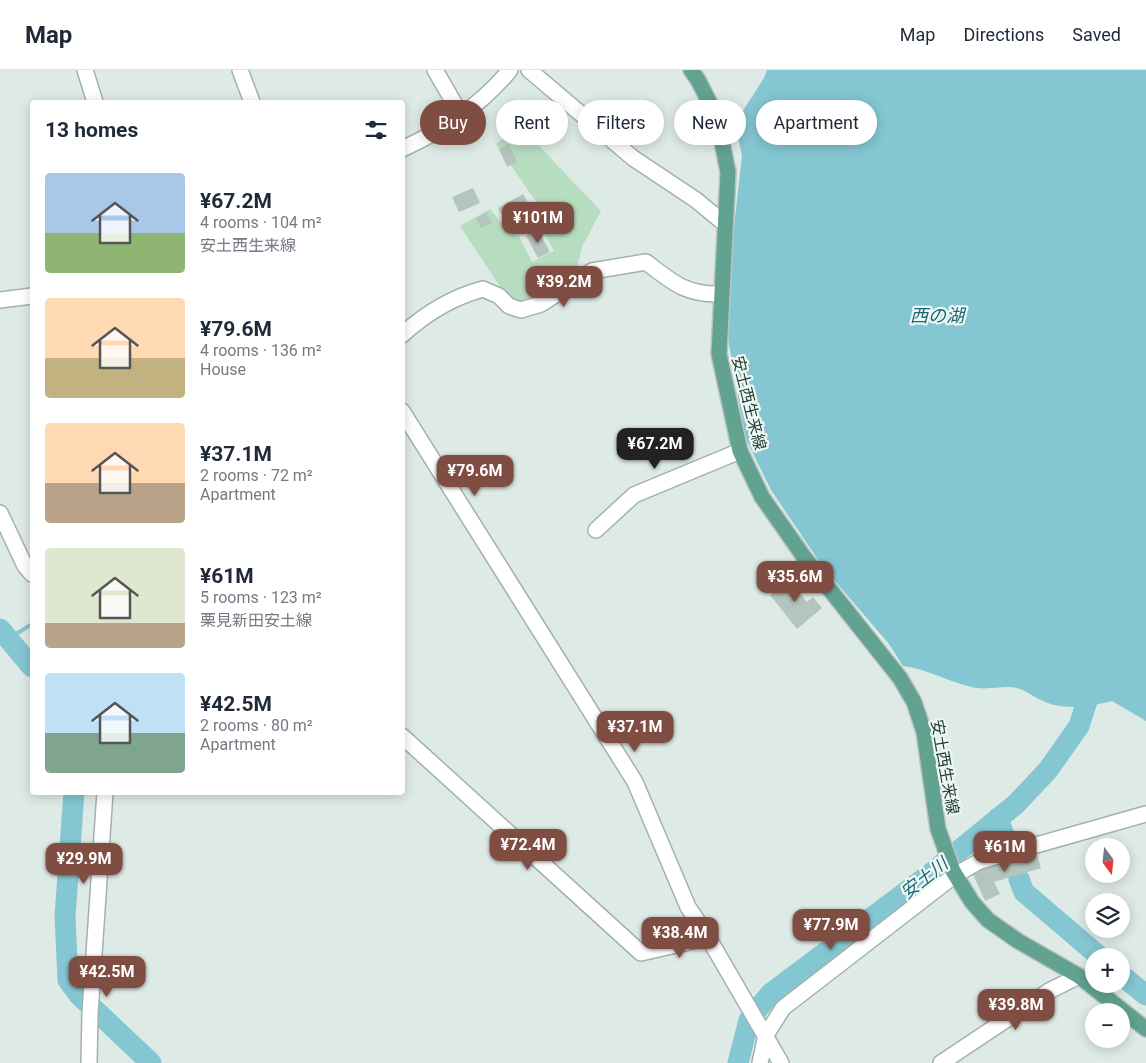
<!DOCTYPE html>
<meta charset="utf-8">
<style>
:root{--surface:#fff;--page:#f2f2f3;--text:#1f2937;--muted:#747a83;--line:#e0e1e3;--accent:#804d43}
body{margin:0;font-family:Roboto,"Noto Sans JP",sans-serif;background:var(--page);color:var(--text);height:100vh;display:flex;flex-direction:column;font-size:19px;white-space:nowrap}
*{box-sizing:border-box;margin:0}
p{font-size:16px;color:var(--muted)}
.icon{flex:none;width:28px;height:28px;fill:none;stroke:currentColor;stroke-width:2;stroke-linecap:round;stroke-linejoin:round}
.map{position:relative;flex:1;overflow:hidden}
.sheet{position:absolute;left:30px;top:30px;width:375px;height:695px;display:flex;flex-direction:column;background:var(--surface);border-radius:5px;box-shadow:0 2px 12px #0003}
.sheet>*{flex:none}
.hud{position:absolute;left:420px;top:30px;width:475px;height:45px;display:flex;gap:10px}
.needle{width:32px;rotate:165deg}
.fabs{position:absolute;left:1085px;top:768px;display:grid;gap:10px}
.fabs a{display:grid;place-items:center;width:45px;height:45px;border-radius:50%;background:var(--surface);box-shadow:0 2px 12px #0003;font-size:25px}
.price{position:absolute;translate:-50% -42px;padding:0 11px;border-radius:10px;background:var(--accent);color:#fff;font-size:16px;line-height:32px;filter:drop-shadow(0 1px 2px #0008)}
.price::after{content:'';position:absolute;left:50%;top:30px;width:15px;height:11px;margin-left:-8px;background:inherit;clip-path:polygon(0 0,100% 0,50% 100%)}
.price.active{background:#222;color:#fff}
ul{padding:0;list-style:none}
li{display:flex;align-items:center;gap:15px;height:125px;padding:0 15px}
li span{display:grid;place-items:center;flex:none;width:140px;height:100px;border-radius:5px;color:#555}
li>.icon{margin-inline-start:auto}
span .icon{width:60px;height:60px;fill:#fffc;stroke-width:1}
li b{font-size:21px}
h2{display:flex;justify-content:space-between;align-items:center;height:60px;padding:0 15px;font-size:21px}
.chip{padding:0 18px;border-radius:22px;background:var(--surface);box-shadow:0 2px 12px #0003;font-size:18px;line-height:45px}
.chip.active{background:var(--accent);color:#fff}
header{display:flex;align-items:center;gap:30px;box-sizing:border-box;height:70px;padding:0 25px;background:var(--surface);border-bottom:1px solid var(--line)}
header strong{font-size:24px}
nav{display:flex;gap:28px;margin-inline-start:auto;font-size:18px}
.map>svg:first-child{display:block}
</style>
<header>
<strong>Map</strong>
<nav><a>Map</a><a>Directions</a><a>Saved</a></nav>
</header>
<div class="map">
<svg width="1146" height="993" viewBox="0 0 1146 993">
<rect width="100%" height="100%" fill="#deeae5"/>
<path fill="#b6ddc0" d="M520,56L601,141L582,177L574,210L523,236L507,227L460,156L490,139L510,163L519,166L532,192L554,181L540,156L548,149L496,74Z"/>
<path fill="#84c6d2" d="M767,0H1146V651L1112,631C1089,637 1062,641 1041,630C1032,626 1027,621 1017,618C1003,615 986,621 972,617C948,612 928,599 903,596L889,574L823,497L771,420L745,367L728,268L730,192L742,86L735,53L764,8Z"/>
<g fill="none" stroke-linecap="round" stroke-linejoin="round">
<path stroke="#84c6d2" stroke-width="4" d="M8,569L32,554"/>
<path stroke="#84c6d2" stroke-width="21" d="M0,559L32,597
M74,722L65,847L68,910L79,925L151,993
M998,748L1007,774
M1019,809L1024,822L1099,886
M1121,905L1146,925
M738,993L749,950L770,924L934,801L1016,734L1048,700L1079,656L1094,609"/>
</g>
<path fill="#b4c5be" d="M509,74L517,92L507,97L499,79Z
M473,118L480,133L459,142L452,127Z
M523,124L531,138L506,152L498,138Z
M486,143L492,153L481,158L476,148Z
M538,160L550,182L538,188L526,166Z
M790,505L801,519L798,521L807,532L813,527L822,538L797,559L770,525L780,517L778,514Z
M1036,780L1041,798L994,812L1000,824L985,831L972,802Z"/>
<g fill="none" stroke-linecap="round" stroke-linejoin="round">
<defs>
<path id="minor" d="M85,0L95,32
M240,0L252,32
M435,0L461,45
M529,0L633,88L696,130L725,154
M402,79C444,60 481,35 510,0
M0,230L32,226
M402,265C425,244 453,227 483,219L499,226L509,236L521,240L541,234L592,201L646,192C672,212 686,225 720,224
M402,341L635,712L688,837L705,862L781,993
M0,443L25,496L32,504
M596,460L634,425L740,381
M402,666L641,883L693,871L705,862
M89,993L90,943L105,722
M760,993L766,965L783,938L955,805L980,791L1146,744
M941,993L1049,921L1079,906"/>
<path id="major" d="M691,0L698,10L717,47L728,102L719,284L740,381L762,427L804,487L900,608L914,632L924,662L938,759L953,801L972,832L988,850L1018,871L1079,906L1146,959"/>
</defs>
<use href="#minor" stroke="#a1b2ac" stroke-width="18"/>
<use href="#major" stroke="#bcc4c2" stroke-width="18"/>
<use href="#minor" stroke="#fff" stroke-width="15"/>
<use href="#major" stroke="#61a291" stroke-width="15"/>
</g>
<g text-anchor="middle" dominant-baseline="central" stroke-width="4.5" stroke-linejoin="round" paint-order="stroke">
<g font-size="16" fill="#1f3b33" stroke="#eff7f3">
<text transform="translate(749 333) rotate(76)">安土西生来線</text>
<text transform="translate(945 697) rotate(80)">安土西生来線</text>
</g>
<g font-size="18" font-style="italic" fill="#186878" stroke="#eff7f3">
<text x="937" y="245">西の湖</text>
<text transform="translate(924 808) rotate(-38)">安土川</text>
</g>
</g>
</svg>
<div class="fabs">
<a><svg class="needle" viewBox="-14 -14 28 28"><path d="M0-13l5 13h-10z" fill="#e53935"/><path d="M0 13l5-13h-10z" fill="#747a83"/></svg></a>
<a><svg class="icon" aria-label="layers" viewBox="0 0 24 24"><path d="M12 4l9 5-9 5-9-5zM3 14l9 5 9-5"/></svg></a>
<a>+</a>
<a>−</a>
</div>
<b class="price" style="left:538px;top:174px">¥101M</b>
<b class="price" style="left:564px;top:238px">¥39.2M</b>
<b class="price active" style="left:655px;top:400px">¥67.2M</b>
<b class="price" style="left:475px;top:427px">¥79.6M</b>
<b class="price" style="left:795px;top:533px">¥35.6M</b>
<b class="price" style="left:635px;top:683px">¥37.1M</b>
<b class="price" style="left:528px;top:801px">¥72.4M</b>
<b class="price" style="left:1005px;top:803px">¥61M</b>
<b class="price" style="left:84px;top:815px">¥29.9M</b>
<b class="price" style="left:831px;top:881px">¥77.9M</b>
<b class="price" style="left:680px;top:889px">¥38.4M</b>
<b class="price" style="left:107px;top:928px">¥42.5M</b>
<b class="price" style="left:1016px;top:961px">¥39.8M</b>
<div class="hud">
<a class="chip active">Buy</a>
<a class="chip">Rent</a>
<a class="chip">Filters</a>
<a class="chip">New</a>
<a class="chip">Apartment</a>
</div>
<section class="sheet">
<h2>13 homes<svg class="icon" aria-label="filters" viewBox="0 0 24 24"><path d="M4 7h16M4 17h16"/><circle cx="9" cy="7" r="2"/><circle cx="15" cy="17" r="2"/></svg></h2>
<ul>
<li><span style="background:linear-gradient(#a9c7e8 60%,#8fb573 0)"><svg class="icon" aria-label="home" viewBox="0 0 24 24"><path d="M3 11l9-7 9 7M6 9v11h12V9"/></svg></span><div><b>¥67.2M</b><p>4 rooms · 104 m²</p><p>安土西生来線</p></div></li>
<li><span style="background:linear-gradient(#ffd9b3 60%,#c2b280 0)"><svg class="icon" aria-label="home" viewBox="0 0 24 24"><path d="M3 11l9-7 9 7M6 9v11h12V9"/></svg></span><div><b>¥79.6M</b><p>4 rooms · 136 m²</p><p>House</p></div></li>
<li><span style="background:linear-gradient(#ffd9b3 60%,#b9a48a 0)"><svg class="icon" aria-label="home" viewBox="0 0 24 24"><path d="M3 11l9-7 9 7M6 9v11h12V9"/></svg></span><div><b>¥37.1M</b><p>2 rooms · 72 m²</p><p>Apartment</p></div></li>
<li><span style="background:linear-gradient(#dfe7d0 75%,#b9a48a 0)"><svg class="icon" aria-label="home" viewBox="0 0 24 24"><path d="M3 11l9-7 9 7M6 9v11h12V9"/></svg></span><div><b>¥61M</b><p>5 rooms · 123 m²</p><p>栗見新田安土線</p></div></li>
<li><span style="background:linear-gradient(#bfe0f5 60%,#7fa58c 0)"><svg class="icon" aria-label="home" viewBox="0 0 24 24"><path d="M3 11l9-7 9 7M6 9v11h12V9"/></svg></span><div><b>¥42.5M</b><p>2 rooms · 80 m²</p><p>Apartment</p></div></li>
</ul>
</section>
</div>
